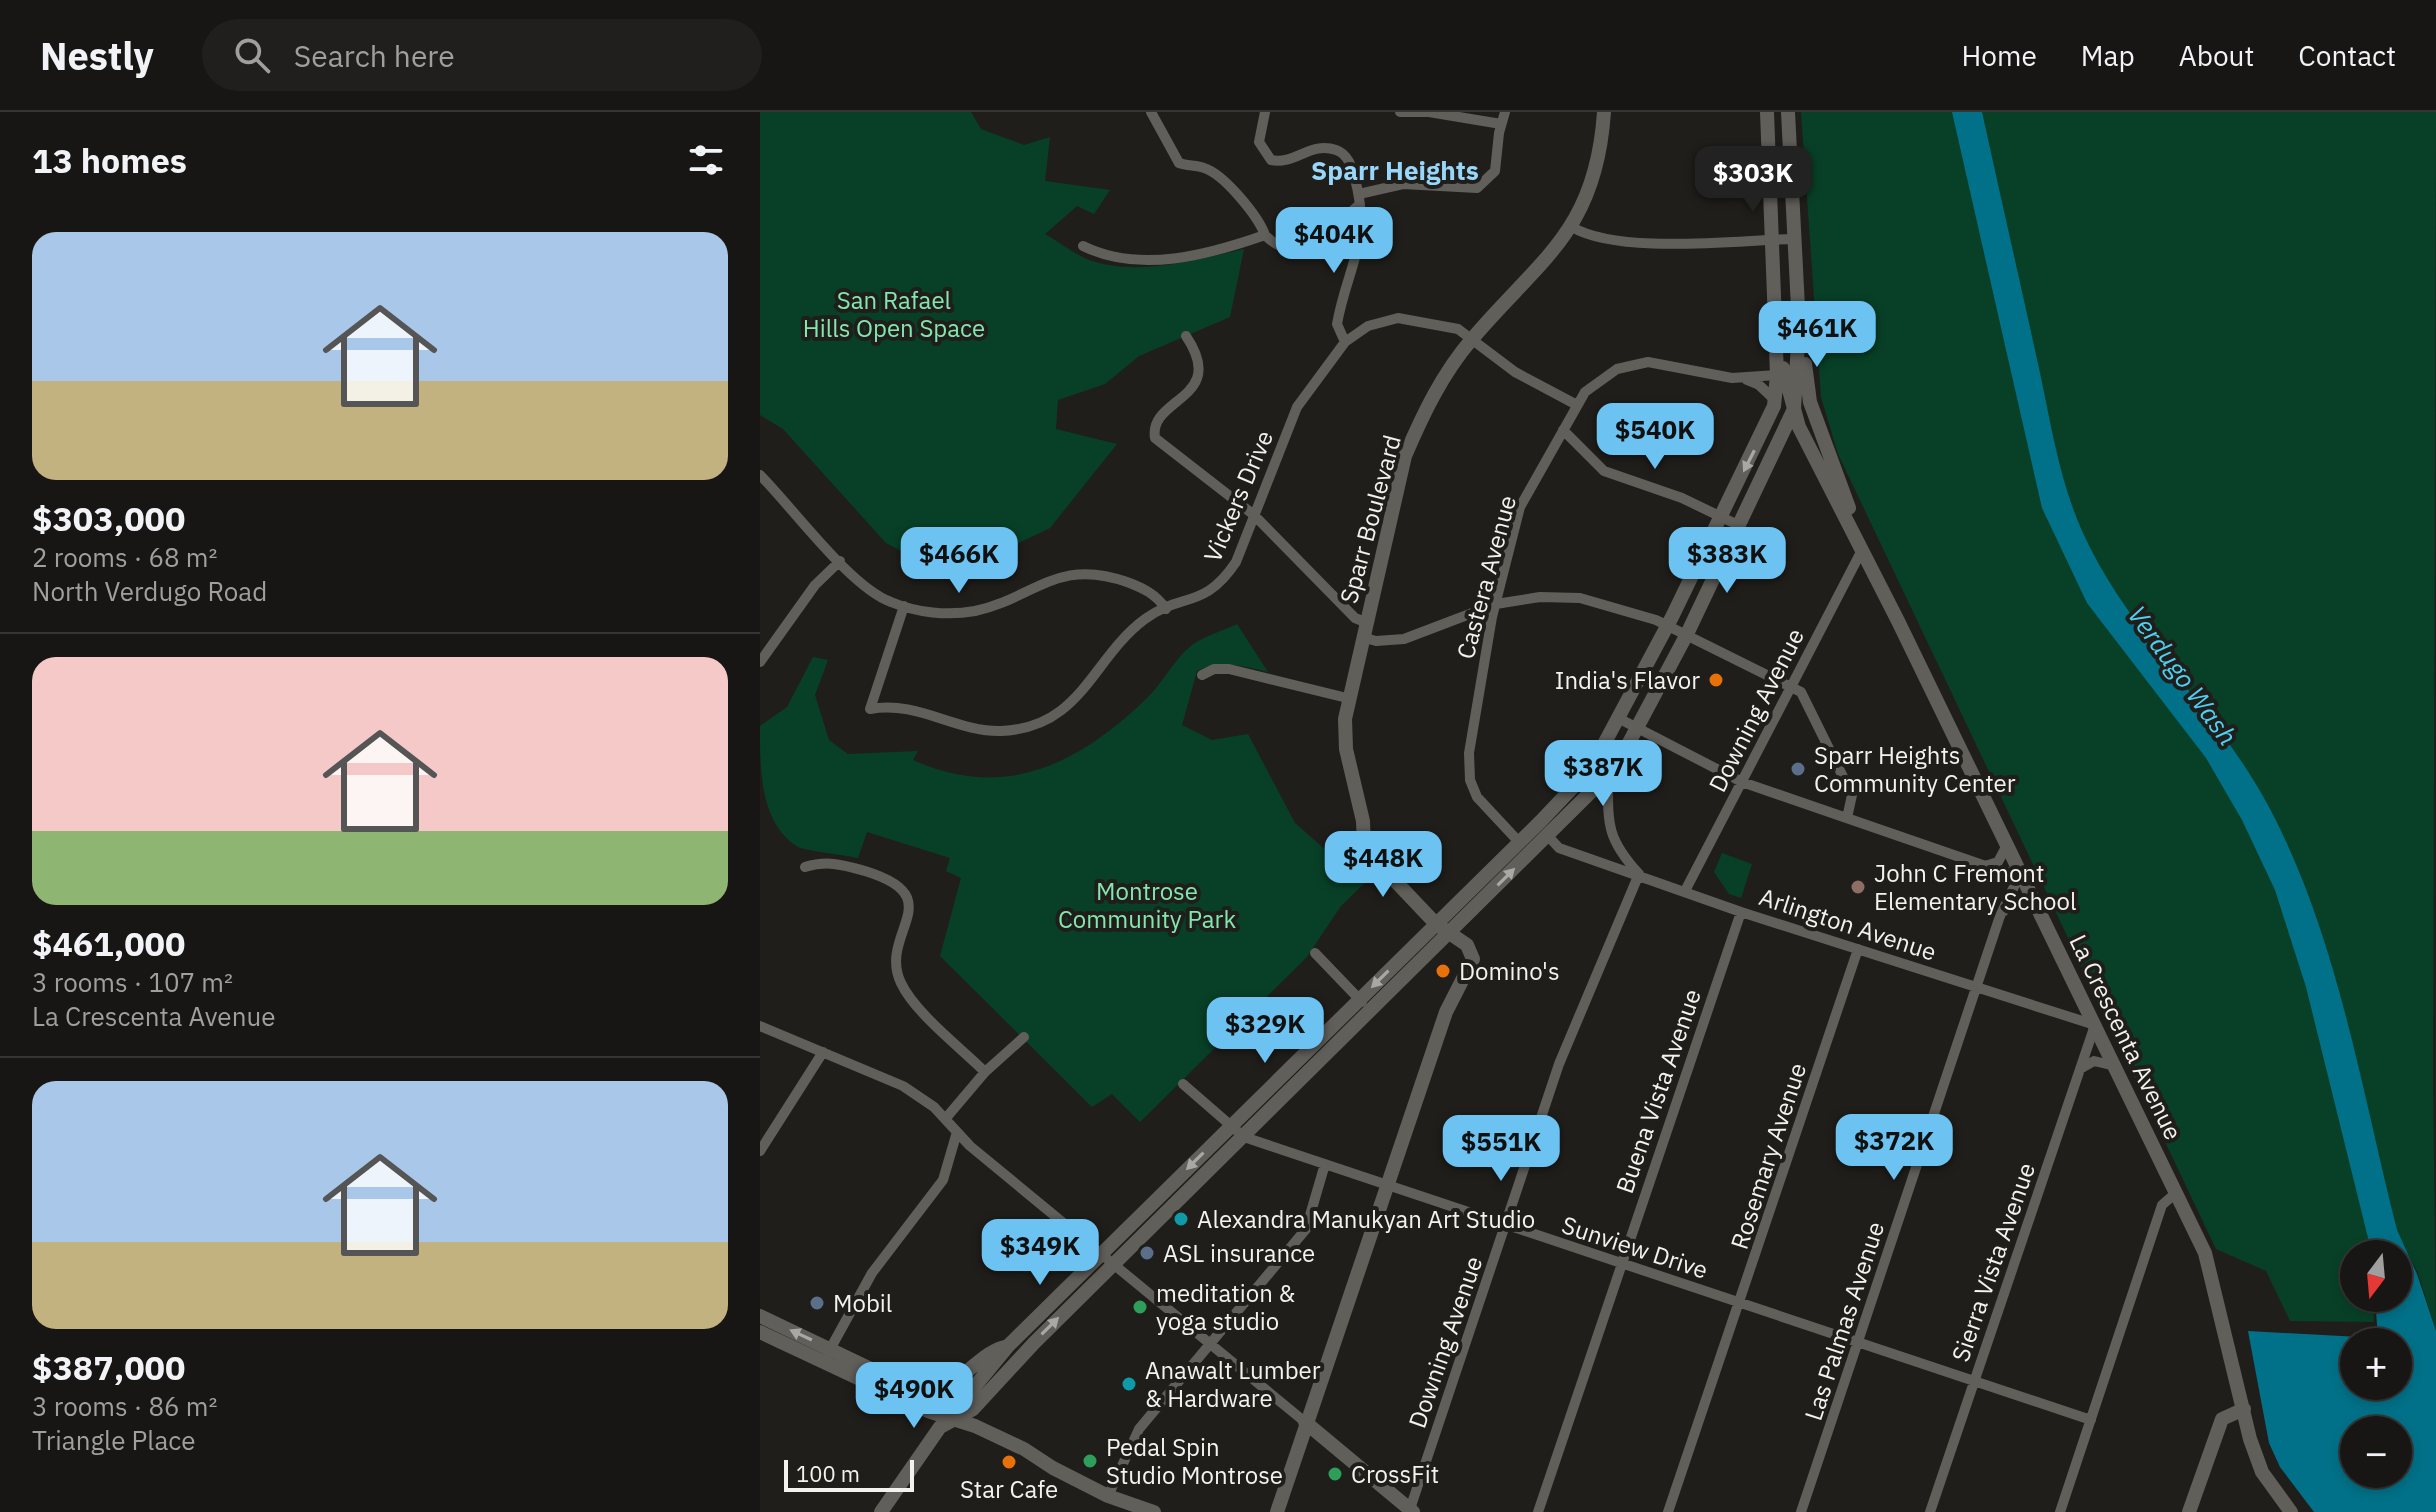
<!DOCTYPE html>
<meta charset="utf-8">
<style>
:root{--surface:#181614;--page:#211f1d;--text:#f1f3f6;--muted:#9f9fa0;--line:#363534;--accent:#6cc3f2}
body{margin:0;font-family:"IBM Plex Sans",sans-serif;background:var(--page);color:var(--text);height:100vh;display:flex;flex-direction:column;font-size:30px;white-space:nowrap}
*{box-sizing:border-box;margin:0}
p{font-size:26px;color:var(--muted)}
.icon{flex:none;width:44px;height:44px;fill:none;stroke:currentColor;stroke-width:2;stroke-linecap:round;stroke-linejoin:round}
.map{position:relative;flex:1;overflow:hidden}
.sheet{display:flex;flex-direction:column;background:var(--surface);width:760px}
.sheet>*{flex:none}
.needle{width:52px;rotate:196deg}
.tools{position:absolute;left:1580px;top:1128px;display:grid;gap:16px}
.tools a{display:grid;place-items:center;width:72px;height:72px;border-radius:50%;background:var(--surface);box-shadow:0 4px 12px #0003,0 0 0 2px var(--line);font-size:40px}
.scale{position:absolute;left:24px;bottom:20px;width:130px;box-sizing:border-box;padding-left:8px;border:4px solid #f3f2ef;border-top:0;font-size:22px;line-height:28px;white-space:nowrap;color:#f3f2ef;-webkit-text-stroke:6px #201e1a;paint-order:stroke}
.price{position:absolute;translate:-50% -68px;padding:0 18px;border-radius:16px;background:var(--accent);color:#111;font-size:26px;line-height:52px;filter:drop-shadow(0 2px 4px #0008)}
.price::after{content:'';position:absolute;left:50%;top:48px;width:24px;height:18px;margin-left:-12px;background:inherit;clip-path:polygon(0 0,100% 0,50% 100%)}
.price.active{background:#222;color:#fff}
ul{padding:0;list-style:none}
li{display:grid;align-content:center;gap:16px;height:424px;padding:0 32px}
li+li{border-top:2px solid var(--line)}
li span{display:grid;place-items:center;height:248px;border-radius:24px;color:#555}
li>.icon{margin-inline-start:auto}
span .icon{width:144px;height:144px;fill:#fffc;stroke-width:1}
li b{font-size:34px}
h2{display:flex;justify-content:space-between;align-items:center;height:96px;padding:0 32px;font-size:34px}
header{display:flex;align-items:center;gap:48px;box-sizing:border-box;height:112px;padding:0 40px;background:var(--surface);border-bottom:2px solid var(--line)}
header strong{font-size:38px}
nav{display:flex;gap:44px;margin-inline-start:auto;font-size:28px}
.search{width:560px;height:72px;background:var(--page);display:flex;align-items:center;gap:20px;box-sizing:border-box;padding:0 28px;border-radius:44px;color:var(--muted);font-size:30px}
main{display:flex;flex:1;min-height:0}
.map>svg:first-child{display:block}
</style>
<header>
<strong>Nestly</strong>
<div class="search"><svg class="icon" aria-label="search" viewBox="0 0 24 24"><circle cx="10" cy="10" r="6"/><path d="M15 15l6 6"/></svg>Search here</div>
<nav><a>Home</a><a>Map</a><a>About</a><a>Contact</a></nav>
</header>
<main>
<section class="sheet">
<h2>13 homes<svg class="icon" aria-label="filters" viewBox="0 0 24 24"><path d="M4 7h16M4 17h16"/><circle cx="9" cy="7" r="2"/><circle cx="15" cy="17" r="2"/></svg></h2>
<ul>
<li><span style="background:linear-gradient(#a9c7e8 60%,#c2b280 0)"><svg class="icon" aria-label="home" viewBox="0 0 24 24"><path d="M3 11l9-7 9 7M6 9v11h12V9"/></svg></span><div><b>$303,000</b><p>2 rooms · 68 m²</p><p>North Verdugo Road</p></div></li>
<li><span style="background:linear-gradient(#f6c9c9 70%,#8fb573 0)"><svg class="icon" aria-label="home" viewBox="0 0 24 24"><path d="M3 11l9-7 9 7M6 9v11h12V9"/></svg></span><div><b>$461,000</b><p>3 rooms · 107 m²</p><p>La Crescenta Avenue</p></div></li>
<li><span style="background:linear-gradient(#a9c7e8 65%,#c2b280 0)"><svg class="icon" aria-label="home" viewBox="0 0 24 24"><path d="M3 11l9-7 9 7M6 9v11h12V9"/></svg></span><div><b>$387,000</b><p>3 rooms · 86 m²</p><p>Triangle Place</p></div></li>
</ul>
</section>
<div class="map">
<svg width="1676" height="1400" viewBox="0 0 1676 1400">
<rect width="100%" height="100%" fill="#201e1a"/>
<path fill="#084027" d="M0,0H211L221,17L264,33L290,25L285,69L350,78L334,102L317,94L285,122C299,130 314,142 329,148C377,165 436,148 484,137L470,205L379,244L345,272L298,288L296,317L357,332L290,416L227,446L191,455L158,448L126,431L23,317L0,303Z
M1041,0H1676L1673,968L1676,1219L1658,1161L1639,1125L1612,1142H1594V1186H1613L1614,1210L1530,1209L1506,1159L1456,1137L1078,342L1061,285Z
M477,512L508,560C483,554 462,548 437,559L422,613L452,628L488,622L535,711L569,741L587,740L612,764L581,794L546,846L380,1010L352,982L332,995L180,844L201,766L186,759L190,746L107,720L98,746C85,743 47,739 38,735C0,711 0,659 0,614L27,595L53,545L68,548L55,583L69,628L88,642L158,639L153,648C246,690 321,651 389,584C404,569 415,546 432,533C444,524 463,519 477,512Z
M962,741L992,752L981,786L969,782L954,760Z"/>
<path fill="#007188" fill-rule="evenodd" d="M1192,0H1222C1241,87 1261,174 1280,261C1291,313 1300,370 1322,419C1368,521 1456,596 1509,695C1578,825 1601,977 1637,1118L1657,1162L1676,1219V1400H1554L1520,1355L1509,1331L1488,1219L1618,1226L1615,1186H1638V1142H1612L1546,875L1515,778L1482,708L1446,646L1327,491L1282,396ZM1638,1230V1274H1594V1230ZM1638,1318V1362H1594V1318Z"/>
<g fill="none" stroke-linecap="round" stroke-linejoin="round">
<path stroke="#615f5a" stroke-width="10" d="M391,0L419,51C427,54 437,53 444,56C464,62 498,104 505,123
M505,0L499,30L511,48C535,53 551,29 576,38C588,42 592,55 595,67C612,130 587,155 577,212L585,230
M640,0H669L741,12
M599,82L643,72L717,76L735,59L739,21L745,0
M812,115C859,143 978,128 1034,127
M323,134C380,162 448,143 505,123C538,158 573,115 600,92
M426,224C469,288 388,285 395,326L494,403L595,506L605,510
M987,268L999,273L1015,288
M803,318L844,359L922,386L980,414
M0,363C33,396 90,475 131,490C157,501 188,504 215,499C275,486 297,445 367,470C383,476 396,482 406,497
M144,494L110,597C158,588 195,620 241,619C322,616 332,546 385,507C422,480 444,498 476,450L537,295L585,230L608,214L638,206L698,217L755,260L817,293
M602,525L616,529L644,527L736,492L780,485L820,486L896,508L1041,580L1092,683L1087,706
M0,550L55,473L80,449
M442,563L454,557H469L587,586
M858,606L982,670L1243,760H1261
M789,725L799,736L981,800L1335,913L1170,1400
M759,730L717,685L710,668L709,641L732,505L760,395L825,280L857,257L888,250L972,266L1017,263
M1225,754L1238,750L1247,733
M45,755C68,748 83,753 105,759C193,786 117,821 141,871C155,901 201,936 225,960
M926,777L1102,438
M1244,799L1249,793L1263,790L1278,798
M555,841L602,890
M0,914L143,974L174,995L210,1034L545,1310
M1320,957L1334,949L1355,954
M423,972L484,1025L1331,1308
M186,1006L225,960L264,925
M0,1039L63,940
M68,1241L112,1161L183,1068L197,1020
M348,1384L379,1317L546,1117L565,1052
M650,1397L799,952L879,762C846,726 848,712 848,664
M778,1400L981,800
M908,1400L1098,837
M1041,1400L1240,804L1261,760
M1300,1400L1402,1093L1417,1080"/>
<path stroke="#615f5a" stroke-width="14" d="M1045,252L1050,290L1089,396
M1023,256L1039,315L1138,509L1445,1141L1490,1327L1502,1360L1531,1400
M0,1204L178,1289L194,1306
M0,1220L168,1299L215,1314L264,1337L293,1356L348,1384L394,1400
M158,1276C201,1282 214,1241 248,1234
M194,1306L202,1290L248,1234L781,709L817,671L843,634L912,505L1014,294L1017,263L1007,0
M545,1310L653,1400
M121,1400L180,1315L213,1297L274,1231L856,655L927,522L1034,297L1039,215L1028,0
M517,1400L686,900L713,847L707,833L676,812L604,736L603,709L586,637L585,607L645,344C663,302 682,262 712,227C781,146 836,119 844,0
M1429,1400L1462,1307L1484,1297"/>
</g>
<defs><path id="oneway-solid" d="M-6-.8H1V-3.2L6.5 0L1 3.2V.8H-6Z" transform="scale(2)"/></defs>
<g fill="#aaa8a4">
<use href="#oneway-solid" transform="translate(989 349) rotate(117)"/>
<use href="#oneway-solid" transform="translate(746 765) rotate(-45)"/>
<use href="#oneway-solid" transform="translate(620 867) rotate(135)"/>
<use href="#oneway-solid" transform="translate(435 1049) rotate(135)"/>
<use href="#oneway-solid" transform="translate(290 1214) rotate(-45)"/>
<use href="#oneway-solid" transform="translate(41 1223) rotate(-155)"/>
</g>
<g fill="#e8710a" stroke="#201e1a" stroke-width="3">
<circle cx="956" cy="568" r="8"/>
<circle cx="683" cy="859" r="8"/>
<circle cx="249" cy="1350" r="8"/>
</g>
<g fill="#5c6f8a" stroke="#201e1a" stroke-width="3">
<circle cx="1038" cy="657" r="8"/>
<circle cx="387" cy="1141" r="8"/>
<circle cx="57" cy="1191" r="8"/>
</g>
<circle fill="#8d6e63" stroke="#201e1a" stroke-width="3" cx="1098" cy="775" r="8"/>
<g fill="#0f9aa8" stroke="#201e1a" stroke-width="3">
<circle cx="421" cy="1107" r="8"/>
<circle cx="369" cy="1272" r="8"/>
</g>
<g fill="#2e9e5b" stroke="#201e1a" stroke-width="3">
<circle cx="380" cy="1195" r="8"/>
<circle cx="330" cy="1349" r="8"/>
<circle cx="575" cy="1362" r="8"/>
</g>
<g text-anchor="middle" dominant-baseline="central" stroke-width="8" stroke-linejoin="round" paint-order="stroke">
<g font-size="24" fill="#83e6af" stroke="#201e1a">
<text x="134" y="188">San Rafael<tspan x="134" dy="28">Hills Open Space</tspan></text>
<text x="387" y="779">Montrose<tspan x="387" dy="28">Community Park</tspan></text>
</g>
<g font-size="24" fill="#f3f2ef" stroke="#201e1a">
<text transform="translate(478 384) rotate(-67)">Vickers Drive</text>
<text transform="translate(610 407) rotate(-75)">Sparr Boulevard</text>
<text transform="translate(726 465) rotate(-75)">Castera Avenue</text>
<text transform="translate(996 598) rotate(-63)">Downing Avenue</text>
<text transform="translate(1088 812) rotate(18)">Arlington Avenue</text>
<text transform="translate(1366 925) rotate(64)">La Crescenta Avenue</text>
<text transform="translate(898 979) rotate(-71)">Buena Vista Avenue</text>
<text transform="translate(1008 1044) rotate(-72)">Rosemary Avenue</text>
<text transform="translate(875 1135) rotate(18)">Sunview Drive</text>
<text transform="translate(1233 1150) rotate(-71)">Sierra Vista Avenue</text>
<text transform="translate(1084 1209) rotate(-72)">Las Palmas Avenue</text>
<text transform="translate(685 1230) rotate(-71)">Downing Avenue</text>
</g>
<g font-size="24" fill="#f3f2ef" stroke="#201e1a" text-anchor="start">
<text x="940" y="568" text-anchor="end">India's Flavor</text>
<text x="1054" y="643">Sparr Heights<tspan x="1054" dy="28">Community Center</tspan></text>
<text x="1114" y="761">John C Fremont<tspan x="1114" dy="28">Elementary School</tspan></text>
<text x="699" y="859">Domino's</text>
<text x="437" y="1107">Alexandra Manukyan Art Studio</text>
<text x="403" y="1141">ASL insurance</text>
<text x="396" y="1181">meditation &amp;<tspan x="396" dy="28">yoga studio</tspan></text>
<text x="73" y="1191">Mobil</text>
<text x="385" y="1258">Anawalt Lumber<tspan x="385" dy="28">&amp; Hardware</tspan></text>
<text x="346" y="1335">Pedal Spin<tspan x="346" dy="28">Studio Montrose</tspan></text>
<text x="591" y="1362">CrossFit</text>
<text x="249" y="1377" text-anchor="middle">Star Cafe</text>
</g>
<g font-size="26" font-weight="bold" fill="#98d6fa" stroke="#201e1a">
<text x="635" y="58">Sparr Heights</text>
</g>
<g font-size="26" font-style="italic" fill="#4dd1f2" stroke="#201e1a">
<text transform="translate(1423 563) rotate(54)">Verdugo Wash</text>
</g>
</g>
</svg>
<div class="tools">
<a><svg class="needle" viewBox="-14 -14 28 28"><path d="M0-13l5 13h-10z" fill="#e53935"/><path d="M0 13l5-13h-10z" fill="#9f9fa0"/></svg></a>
<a>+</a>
<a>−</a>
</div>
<div class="scale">100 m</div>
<b class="price active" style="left:993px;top:102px">$303K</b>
<b class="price" style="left:574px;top:163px">$404K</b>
<b class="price" style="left:1057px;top:257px">$461K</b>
<b class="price" style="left:895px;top:359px">$540K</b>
<b class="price" style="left:199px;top:483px">$466K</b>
<b class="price" style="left:967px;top:483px">$383K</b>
<b class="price" style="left:843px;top:696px">$387K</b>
<b class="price" style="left:623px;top:787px">$448K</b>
<b class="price" style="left:505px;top:953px">$329K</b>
<b class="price" style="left:1134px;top:1070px">$372K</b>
<b class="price" style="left:741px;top:1071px">$551K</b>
<b class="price" style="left:280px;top:1175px">$349K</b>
<b class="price" style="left:154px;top:1318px">$490K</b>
</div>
</main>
